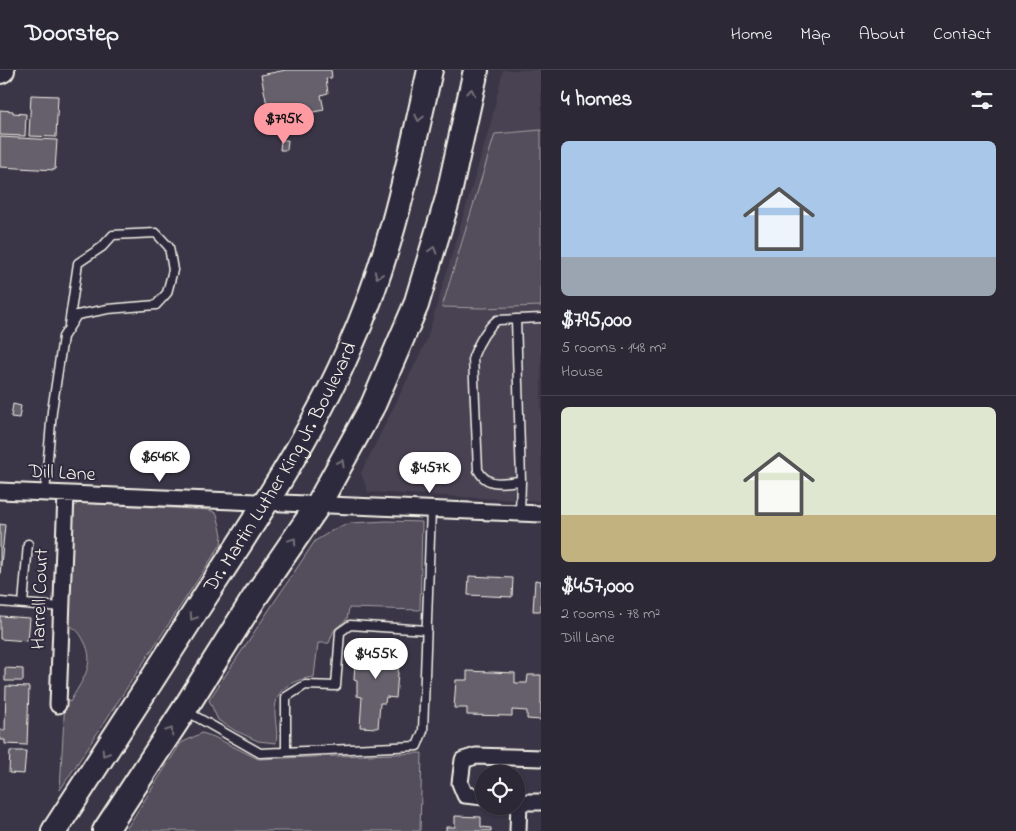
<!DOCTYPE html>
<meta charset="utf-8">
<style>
:root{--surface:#2c2835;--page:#383441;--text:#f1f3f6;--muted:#a6a6ad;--line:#484450;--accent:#ff9aa2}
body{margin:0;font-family:"Indie Flower",sans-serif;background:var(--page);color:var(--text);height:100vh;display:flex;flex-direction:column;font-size:19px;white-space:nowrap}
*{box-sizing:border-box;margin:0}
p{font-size:16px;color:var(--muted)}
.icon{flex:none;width:28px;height:28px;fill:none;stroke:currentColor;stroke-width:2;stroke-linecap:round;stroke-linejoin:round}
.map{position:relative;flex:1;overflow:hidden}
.details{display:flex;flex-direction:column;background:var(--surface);width:475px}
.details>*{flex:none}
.buttons{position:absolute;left:475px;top:695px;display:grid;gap:10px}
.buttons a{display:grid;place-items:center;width:50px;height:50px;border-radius:50%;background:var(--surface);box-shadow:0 1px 4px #0004,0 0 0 1px var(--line);font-size:25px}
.price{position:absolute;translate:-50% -42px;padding:0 11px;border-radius:18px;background:#fff;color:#222;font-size:16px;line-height:32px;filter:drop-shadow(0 1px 2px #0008)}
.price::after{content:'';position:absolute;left:50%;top:30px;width:15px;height:11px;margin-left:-8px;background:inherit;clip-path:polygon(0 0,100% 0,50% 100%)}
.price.active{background:var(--accent);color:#111}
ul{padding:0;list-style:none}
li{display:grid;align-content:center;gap:10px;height:265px;padding:0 20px}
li+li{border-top:1px solid var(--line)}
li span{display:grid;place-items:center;height:155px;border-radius:8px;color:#555}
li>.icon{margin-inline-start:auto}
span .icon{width:90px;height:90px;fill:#fffc;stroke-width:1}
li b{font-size:21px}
h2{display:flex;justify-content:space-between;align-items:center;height:60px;padding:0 20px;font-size:21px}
header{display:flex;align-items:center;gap:30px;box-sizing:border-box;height:70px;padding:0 25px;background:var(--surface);border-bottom:1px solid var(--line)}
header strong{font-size:24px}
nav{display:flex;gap:28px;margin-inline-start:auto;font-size:18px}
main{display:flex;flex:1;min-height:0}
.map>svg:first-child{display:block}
</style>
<header>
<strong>Doorstep</strong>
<nav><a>Home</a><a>Map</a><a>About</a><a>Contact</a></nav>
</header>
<main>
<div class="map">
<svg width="541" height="761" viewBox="0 0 541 761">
<rect width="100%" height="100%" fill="#3b3647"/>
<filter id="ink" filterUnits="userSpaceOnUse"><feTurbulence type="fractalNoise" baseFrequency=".02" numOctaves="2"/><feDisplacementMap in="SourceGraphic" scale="10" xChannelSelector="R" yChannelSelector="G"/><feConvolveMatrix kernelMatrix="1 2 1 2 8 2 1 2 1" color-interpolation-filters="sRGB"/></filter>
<g filter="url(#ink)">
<path fill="#484352" d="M503,0H541V431L368,422L361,403L426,272L490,56Z"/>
<path fill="#534e5c" stroke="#a4a0a2" d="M541,60V236L482,238L442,237L495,64Z
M78,433L210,440L217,444L222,465L221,474L60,720L65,629L70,632C81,611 97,595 84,571C80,563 76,558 68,555L70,446L73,438Z
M386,451L422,452L420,540L349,538L347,549L334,560L329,573H318L314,607C293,610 275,617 275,642C275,652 278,662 276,673L258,671L236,661L218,650L209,630L315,471L335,459L351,453Z
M202,663L214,667L258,689L422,683L420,761H125L181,673Z"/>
<path fill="#65616c" stroke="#f4f1e8" d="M286,0H331L332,8L326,9L328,23L321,25L324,40L270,50L261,5Z
M31,25L58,26L56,67L29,66Z
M0,40L13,41V43L26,44L25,66L0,65Z
M0,67L57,70L55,100L0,97Z
M281,70H288L287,80H280Z
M13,334L21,336L19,348L11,347Z
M0,454L5,455L0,505Z
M469,506L513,508L512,527L468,525Z
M535,510L541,511V541H533Z
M0,546L30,548L28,571L0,569Z
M360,574L400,577L396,628L386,627L385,633H380L378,658L360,657L362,627L357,626V611L354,610L355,590H360Z
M5,598L23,599V611H5Z
M467,601L515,603V613H527L528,605H541V650L527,649V641L512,640V646L467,645V638H454L456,610H467Z
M6,616L29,617L27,675L5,674V670H0V660H5Z
M10,681H26L24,704L9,703Z
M455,746L481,747V757L491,758V761H446V757H455Z"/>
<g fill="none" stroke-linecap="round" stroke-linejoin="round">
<defs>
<path id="service" d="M516,249L521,411L520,443
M521,411C502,412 488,418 478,400L473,287C478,274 486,259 497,250L541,248
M45,423L52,341L63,267L77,245L108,239L156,235L167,223L173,200L169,177L156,163L113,165L102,177L78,193L69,255
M0,532L61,537
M23,534L28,474
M186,641L260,683L417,676L423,661L431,439
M286,682V627L305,615L336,616L340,562L350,555L427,560"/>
<path id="minor" d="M0,421L541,444
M58,635L66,424
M484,727L465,725L460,713L463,690L476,686L541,688
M516,731L519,732L518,761
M519,732H541"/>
<g id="primary">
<path d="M0,1L2,0"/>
<path id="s1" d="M54,761C106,681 157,602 208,522C260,443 312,364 350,277C390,189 409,94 430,0"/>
<path d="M105,761L184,640L255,527L318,435L373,335L416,235L448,128L476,0"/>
</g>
</defs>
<use href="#service" stroke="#f4f1e8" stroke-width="11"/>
<use href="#minor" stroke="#f4f1e8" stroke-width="19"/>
<use href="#primary" stroke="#f4f1e8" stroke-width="28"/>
<use href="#service" stroke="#2f2a3d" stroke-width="8"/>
<use href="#minor" stroke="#2f2a3d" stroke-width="15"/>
<use href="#primary" stroke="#2f2a3d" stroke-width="24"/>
</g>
<defs><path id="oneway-chevron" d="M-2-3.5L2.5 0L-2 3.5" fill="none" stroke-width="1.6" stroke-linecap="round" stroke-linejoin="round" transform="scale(1.25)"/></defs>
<g stroke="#747079">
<use href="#oneway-chevron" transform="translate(471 22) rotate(-78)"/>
<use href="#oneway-chevron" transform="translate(419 48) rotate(102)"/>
<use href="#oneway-chevron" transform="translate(433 180) rotate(-73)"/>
<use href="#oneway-chevron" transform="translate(378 205) rotate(110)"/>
<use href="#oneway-chevron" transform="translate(341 393) rotate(-61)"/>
<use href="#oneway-chevron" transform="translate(293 471) rotate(-56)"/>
<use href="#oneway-chevron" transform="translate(193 547) rotate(123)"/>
<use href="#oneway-chevron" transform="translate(170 661) rotate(-57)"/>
<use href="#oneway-chevron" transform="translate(105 683) rotate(123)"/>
</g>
</g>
<g text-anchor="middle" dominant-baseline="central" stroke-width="4" stroke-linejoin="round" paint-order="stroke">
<g font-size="20" fill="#f4f1e8" stroke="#2f2a3d">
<text stroke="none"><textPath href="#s1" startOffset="429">Dr. Martin Luther King Jr. Boulevard</textPath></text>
<text transform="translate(62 404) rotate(3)">Dill Lane</text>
<text transform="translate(41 529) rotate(-88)">Harrell Court</text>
</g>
</g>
</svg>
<div class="buttons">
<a><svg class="icon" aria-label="locate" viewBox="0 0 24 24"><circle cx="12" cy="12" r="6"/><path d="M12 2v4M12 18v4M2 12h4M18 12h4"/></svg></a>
</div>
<b class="price active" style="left:284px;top:75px">$795K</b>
<b class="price" style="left:160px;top:413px">$646K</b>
<b class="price" style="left:430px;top:424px">$457K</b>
<b class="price" style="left:376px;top:610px">$455K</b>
</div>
<section class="details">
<h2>4 homes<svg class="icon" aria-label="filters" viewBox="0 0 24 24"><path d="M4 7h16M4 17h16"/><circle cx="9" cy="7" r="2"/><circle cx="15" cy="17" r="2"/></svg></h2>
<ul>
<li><span style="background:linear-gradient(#a9c7e8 75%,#9aa5b1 0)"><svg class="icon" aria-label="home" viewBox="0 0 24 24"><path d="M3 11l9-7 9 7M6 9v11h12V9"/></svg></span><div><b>$795,000</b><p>5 rooms · 148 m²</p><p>House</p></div></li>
<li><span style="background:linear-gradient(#dfe7d0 70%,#c2b280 0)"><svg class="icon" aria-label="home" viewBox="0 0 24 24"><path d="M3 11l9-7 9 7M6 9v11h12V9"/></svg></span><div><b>$457,000</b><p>2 rooms · 78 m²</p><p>Dill Lane</p></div></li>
</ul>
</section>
</main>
